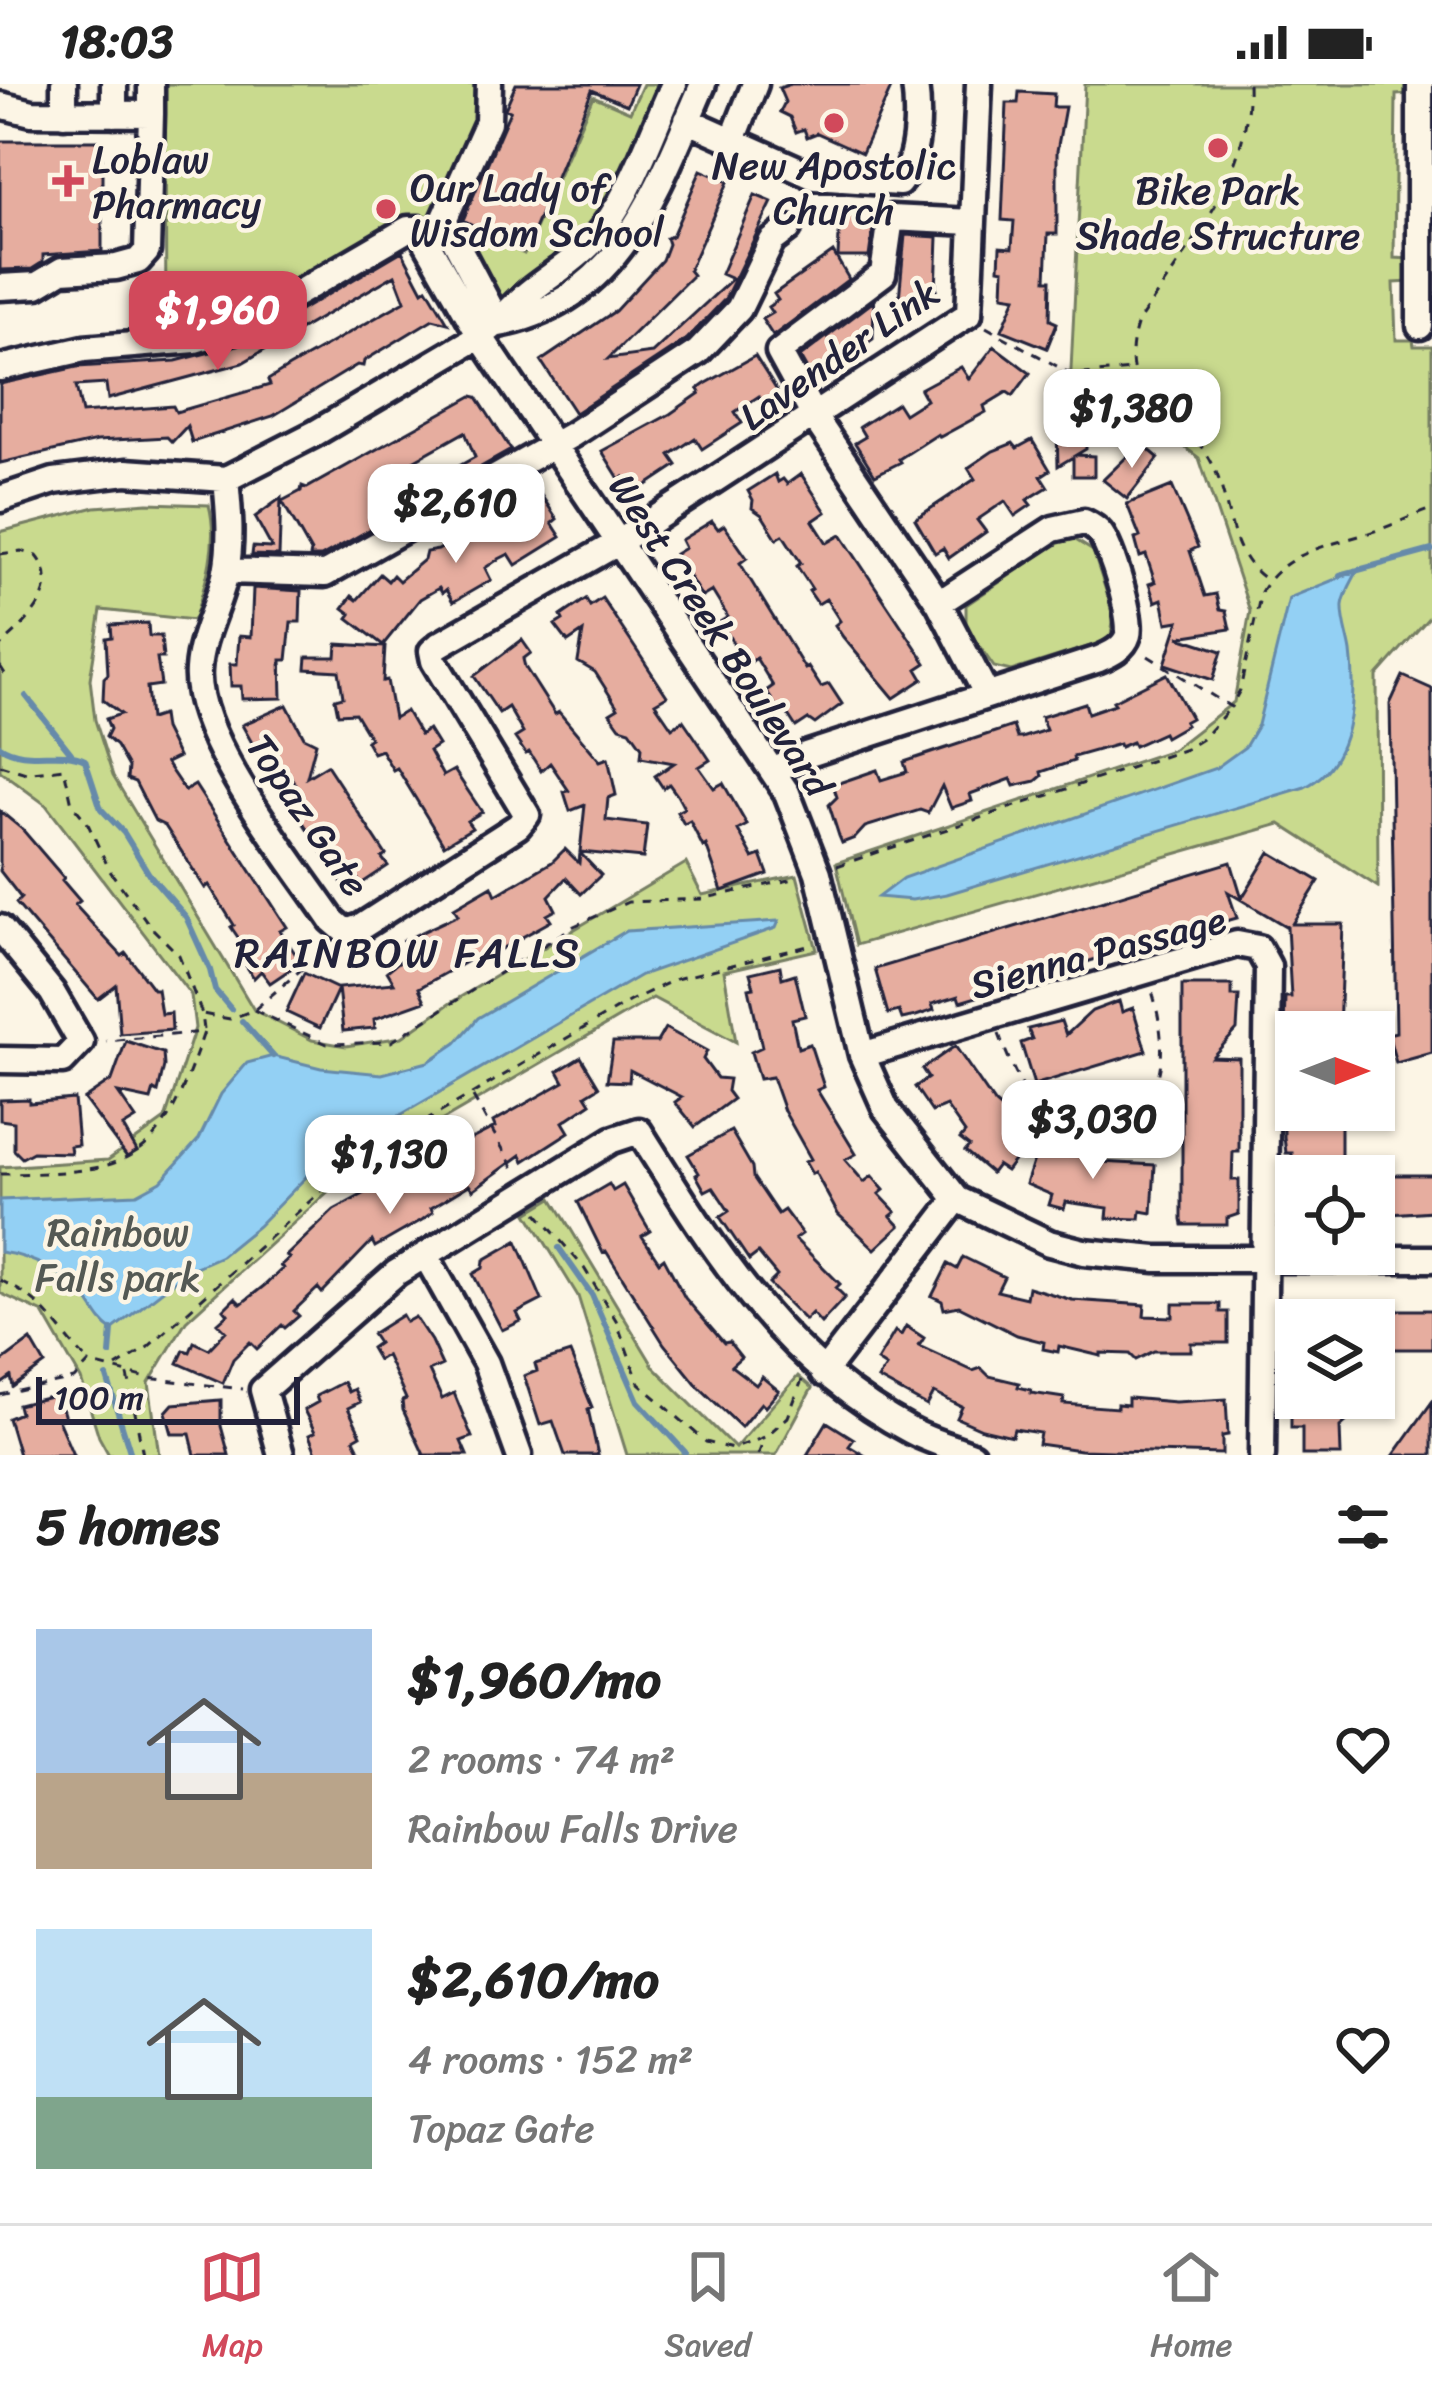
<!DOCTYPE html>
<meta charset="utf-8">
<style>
:root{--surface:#fff;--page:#f2f2f2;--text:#222;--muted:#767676;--line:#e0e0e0;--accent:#d1495b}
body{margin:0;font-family:Sriracha,sans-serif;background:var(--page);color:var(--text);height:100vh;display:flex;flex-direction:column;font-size:45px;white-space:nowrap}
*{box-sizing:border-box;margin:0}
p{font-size:39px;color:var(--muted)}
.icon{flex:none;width:66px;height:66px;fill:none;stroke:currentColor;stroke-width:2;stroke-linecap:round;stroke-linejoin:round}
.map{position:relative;height:1371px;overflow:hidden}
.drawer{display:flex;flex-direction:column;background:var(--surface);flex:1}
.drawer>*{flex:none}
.needle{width:78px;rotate:90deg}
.buttons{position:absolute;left:1275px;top:927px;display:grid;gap:24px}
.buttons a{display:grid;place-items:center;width:120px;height:120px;border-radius:0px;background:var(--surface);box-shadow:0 3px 9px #0004;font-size:60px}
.scale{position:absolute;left:36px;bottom:30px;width:264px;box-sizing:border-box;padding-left:12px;border:6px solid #22223b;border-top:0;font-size:33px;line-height:42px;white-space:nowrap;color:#22223b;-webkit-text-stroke:9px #fcf5e5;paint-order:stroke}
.price{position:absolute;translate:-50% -102px;padding:0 27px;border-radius:24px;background:#fff;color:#222;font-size:39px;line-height:78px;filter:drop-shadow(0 3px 6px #0008)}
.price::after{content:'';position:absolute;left:50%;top:72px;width:36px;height:27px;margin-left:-18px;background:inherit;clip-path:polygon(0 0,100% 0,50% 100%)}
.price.active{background:var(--accent);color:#fff}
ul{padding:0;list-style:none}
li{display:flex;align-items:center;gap:36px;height:300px;padding:0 36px}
li span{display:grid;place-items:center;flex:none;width:336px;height:240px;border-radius:0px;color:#555}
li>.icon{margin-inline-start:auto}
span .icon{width:144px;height:144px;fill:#fffc;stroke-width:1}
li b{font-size:51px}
h2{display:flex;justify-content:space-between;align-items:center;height:144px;padding:0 36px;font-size:51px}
.status{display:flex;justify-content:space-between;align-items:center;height:84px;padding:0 60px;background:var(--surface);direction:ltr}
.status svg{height:33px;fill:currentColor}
.tabs{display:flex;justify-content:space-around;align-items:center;height:168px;border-top:3px solid var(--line);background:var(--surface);font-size:33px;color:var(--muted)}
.tabs a{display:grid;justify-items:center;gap:6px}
.tabs .active{color:var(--accent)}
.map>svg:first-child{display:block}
</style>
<div class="status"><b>18:03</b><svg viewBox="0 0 49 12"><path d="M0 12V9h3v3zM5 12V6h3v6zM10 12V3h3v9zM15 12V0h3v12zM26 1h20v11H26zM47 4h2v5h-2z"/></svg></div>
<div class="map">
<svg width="1432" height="1371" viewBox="0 0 1432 1371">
<rect width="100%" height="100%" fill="#fcf5e5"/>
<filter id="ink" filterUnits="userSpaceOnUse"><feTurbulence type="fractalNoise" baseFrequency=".00833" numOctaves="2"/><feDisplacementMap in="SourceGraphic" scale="24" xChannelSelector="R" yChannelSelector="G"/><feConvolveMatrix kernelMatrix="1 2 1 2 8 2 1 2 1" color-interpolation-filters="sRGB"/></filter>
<g filter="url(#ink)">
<path fill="#c9da8e" stroke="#767e64" stroke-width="3" d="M165,0H474L473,49L439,131L429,144L420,131L267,223L212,243L166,251Z
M643,0H664L610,120L586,152L500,216L458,142L457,131L489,61L491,64L461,138L524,170L593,12L630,28Z
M1085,0H1411L1410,10L1396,11L1394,174L1410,175V198L1394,199L1396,256H1413L1414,262H1432V530L1377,592L1378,803L1280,740L856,861L836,779L1172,666L1234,618L1250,527L1199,374L1130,322L1070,306Z
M148,419L209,421C219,459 206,499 194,536L101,526L90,595L95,636L113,692L254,926L312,956L346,962L402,953L452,918L686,779L702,811L797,791L817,866L724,887L736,958L653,914L343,1094L186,1237L149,1299L159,1371H109L99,1353L81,1295L43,1229L0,1209V1083L108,1076L165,1035L195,944L191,911L46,721L0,687V448L95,423Z
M1074,455L1093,467L1114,531L1111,552L1100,559L1011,587L994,583L966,543V521L1059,458Z
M552,1114L654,1283L735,1364L798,1292L812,1304L776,1371H627L578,1212L527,1129Z"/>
<path fill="#93d0f4" stroke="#668aaa" stroke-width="3" d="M1358,486C1353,496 1344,510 1343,521C1342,536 1349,554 1351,568C1357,615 1351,681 1305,703L947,810L912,816L878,813L903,794L1216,684L1245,663L1258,641L1289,514Z
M779,837L776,844L641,891L349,1061L312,1087L258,1142L221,1172L189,1186L112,1246C100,1238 95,1226 87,1215C66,1190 32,1172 0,1168V1116L137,1110L161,1097L199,1055L221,1010L247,979L273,972L321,984L382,990L428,978L456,959L478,934L626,847Z"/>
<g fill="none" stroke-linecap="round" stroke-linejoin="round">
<path stroke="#668aaa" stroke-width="6" d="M1340,491L1432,466
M26,612L71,669
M0,662C27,680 58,663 85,676L101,725L124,749L149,790L186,833L210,886L215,906L231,925
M242,937L273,972
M559,1164L592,1211L638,1317L685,1368
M110,1270L112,1246
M107,1293L131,1371"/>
</g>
<path fill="#e6ad9f" stroke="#22223b" stroke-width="3" fill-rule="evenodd" d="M516,0H636L627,21L592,6L525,167L463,136L510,27L505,25Z
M791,0H893L862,69L817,49L807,53L804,45L796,48L790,33L780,28L785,18L779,4Z
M1019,8L1054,10L1053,23H1065L1057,67V150H1048L1046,196H1051L1050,236L1057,239L1047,264L1002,246L1016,213L1003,211L1004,185L999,184L1000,163L1012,164L1014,137L1002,136L1007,19H1018Z
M0,57H102V167L43,171V178L32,185L0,186Z
M701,86L728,98L689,186L693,191L608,275L652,269L732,195L721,190L755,111L772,118L725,215L687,255L575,329L541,277L615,227L662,176L668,160L666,154L672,152Z
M840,128L875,130L869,173H838Z
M905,151L938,153L936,207H924V211H916L898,226Z
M402,167L423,207L427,204L448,239L433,235L364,277L363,282L357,281L273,332L192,358L187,342L172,358L167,353L97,357L0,379V300L77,283L176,277L245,259ZM395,191L405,217L289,283L268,296L270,301L176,328L173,322L82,329L76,302L106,300L108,315L242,279Z
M833,168L849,195L773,252L762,235L772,229L768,223L778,216L774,210Z
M874,217L873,255L813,296L800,273Z
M994,262L1030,289L1013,312L1007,308L984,322L986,328L940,353L938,350L899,375L901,378L875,391L855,359L865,353L859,343L897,319L904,330L926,316L920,305L961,283L969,295Z
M755,272L781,313L766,323L759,312L735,328L742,339L702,365L695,354L670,371L677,381L635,409L624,393L620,396L602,367L670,330L700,309L698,305L705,300Z
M472,312L477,313L511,366L321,473H310L311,468L282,417L301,407L302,402L307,404ZM465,348L475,373L427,400L413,377Z
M1057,346H1086V365L1076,371L1094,372V392H1073V373L1058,382Z
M1032,356L1050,386L1041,392L1048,403L1027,416L1031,421L1015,432L1005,417L977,436L986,448L949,474L943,464L935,469L915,435L975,395L968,384L993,367L1013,359L1017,364Z
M1141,359L1159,374L1127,415L1103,396Z
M775,390L778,398L783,395L787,400L801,390L826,428L813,437L827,459L841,451L926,579L917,585L923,595L894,614L843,553L835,541L840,537L826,515L818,520L809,507L812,505L797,482L801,479L783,451L777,455L762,431L752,424L753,416L748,407Z
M1172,402L1198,463L1190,467L1205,512L1216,510L1220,526L1226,527L1230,545L1179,553L1222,567L1213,596L1165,580L1179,537L1167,539L1162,515L1155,518L1149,500L1155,498L1146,471L1140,473L1135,455L1140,453L1127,420Z
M537,405L557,435L552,439L561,453L516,481L509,470L497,476L485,484L491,496L453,518L446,506L442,509L439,504L420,515L383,561L348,534L351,530L343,524L352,512L357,516L380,490L388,497L393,491L399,497L424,476L426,468L438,466L461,453L462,456Z
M281,414L279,472L252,471L253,463L272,464L255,433Z
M712,437L718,445L724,441L747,474L740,479L805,585L808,583L821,603L829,600L842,620L815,640L808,635L796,643L783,623L778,625L766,607L773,602L756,574L747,581L720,538L728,533L712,507L702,513L675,470L685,464L681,456Z
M253,504L301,507L300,538H291L287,576H281L282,614L242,615L241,602H231L230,580H237L239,552L251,553Z
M602,514L667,612L655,619L672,644L683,636L694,652L710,676L699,683L714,704L723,699L747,741L738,746L753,774L761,771L768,790L722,807L706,761L703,763L690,737L684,740L677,728L684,724L677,711L669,700L663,704L655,692L674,679L641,673L642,663L630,646L620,643L610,629L618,624L595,588L578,578L583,548L568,558L555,541L563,536L561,532L586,515L590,522Z
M148,539L149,552H161L163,574H157L161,601L147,603L150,635L162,631L164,645L178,673L166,679L185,707L195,701L287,843L280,847L301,878L270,899L261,887L254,894L245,880L252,874L231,843L234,841L209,801L205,804L165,742L155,737L135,698L127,695L128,683L116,662L106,653L110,645L106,635L121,630L103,616L104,594L108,590L106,554L112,553L111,541Z
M522,556L531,569L523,575L525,583L555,630L559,628L600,677L608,674L616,711L608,714L606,736L647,741L643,774L580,768L585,721L570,727L564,708L569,707L550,679L541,687L529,668L526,670L515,654L523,649L508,623L499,629L474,592Z
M337,560L385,563L383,597L387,596L394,634L406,627L420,651L428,645L438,661L429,667L443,692L454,686L482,728L467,737L472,744L444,761L397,684L393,686L381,666L373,669L366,657L370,654L355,629L338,630L335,615L343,613L339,587L306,585L307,573H336Z
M1167,590L1191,634L1184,638L1186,641L1165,653L1163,649L1134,662L1132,658L1120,663L1119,660L1073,673L1074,677L1041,688L1042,692L1036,697L1014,702L1011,695L970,710L972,717L951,724L942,702L928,729L920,726L865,743L855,754L842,759L839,752L829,721L837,713L833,701L877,686L881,696L907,688L904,678L1013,642L1017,654H1021L1046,646L1041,633L1085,619L1088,629L1115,620L1113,617Z
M1403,592L1432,605V969L1396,979L1388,950L1396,948L1390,620Z
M287,621L304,653L316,659L307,693L327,681L386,771L382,774L388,782L361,800L357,794L344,802L290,718L302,710L287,687L281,684L270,691L242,641Z
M0,727L22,745L64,794L62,796L80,817L75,821L95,843L122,872L126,869L153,905H157L161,930L171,929L172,946L120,950L116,901L98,915L16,819L21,814L0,787Z
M565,765L579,779L580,769L601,791L581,810L566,794L549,812L556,826L547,831L551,837L490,871H478L419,904L425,917L374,935L375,944L343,947L338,904L394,899L387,887L410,869L403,857L458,831L454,824L492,802L496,811L552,778Z
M1270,768L1319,797L1292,840H1343L1339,948L1284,946L1285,913H1291L1287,843L1228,808L1237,834L1145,860L1142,849L1106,862L1109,871L1077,881L1075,873L1048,881L1051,891L960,918L958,912L932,920L934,926L916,932L902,935L899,927L888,930L875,885L1231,778L1242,814Z
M780,882L782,894L795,890L805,932L792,935L798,964L810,960L824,1003L817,1006L856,1070L845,1076L864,1098L872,1092L884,1106L879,1110L896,1128L891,1132L900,1142L875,1165L838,1130L815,1088L812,1090L805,1078L811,1075L784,1027L772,993L759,995L751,968L762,963L749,904L754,903L750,889Z
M304,889L338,905L320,944L286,928Z
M1182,901H1232V912H1239L1237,946L1212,973L1239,974V1068H1233L1232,1096H1239V1130L1227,1134V1141H1183L1182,1136Z
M1119,917L1122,928L1133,924L1146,967L1034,1001L1021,959L1032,955L1028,945L1061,937L1066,951L1092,927Z
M665,944L707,967L703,975L717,994L729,995L727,1007L733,1015L695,1043L675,1018L682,1013L630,986L629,998L607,997L613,958H657Z
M126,957L163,969L164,982L158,1008L154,1006L151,1016L118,1009L136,1035L123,1043L137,1067L127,1073L84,1015L112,996Z
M955,962L995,1020L1033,1052L1006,1087L997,1081L991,1089L965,1067L969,1062L960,1055L965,1049L946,1022L932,1028L915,1003L928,994L922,985Z
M581,973L599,1003L586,1011L591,1019L563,1038L569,1048L524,1077L521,1071L473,1106L469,1101L431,1124L433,1128L422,1136L375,1163L372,1157L322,1209L318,1204L294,1227L299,1232L285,1244L282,1241L257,1265L250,1258L233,1275L223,1299L178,1279L184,1266L190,1268L194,1258L209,1265L226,1247L218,1239L228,1230L224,1225L235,1214L241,1220L265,1201L283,1184L280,1182L289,1174L286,1172L334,1126L423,1078L421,1074L434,1066L439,1064L442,1070L495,1043L493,1038L564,998L558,987Z
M29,1015V1019L74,1015L78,1061L70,1062L71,1069L33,1068L22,1074L14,1066V1038L0,1036V1016Z
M1290,1026H1341V1092H1292V1069H1286L1284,1053V1035H1290Z
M731,1047L752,1083L753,1093L778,1130L784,1126L802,1150L795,1155L840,1200L836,1204L845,1213L821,1239L812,1229L805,1236L769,1200L777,1192L758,1169L749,1176L720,1133L729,1127L713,1103L705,1107L696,1091L699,1089L688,1071Z
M1040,1057L1101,1078L1155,1081L1152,1129L1141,1127L1140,1135L1107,1134L1108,1124L1066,1118L1064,1125L1049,1121L1052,1111L1026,1100Z
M1374,1091H1432V1127L1391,1130V1136H1374Z
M609,1100L613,1107L623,1101L650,1147L642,1152L659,1178L664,1174L685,1214L724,1259L729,1258L741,1273L731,1282L756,1301L762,1293L779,1307L765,1323L761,1319L741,1343L698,1302L664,1260L606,1167L603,1169L578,1118Z
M517,1157L542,1216L517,1229L521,1237L502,1246L473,1190L483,1184L484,1176Z
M963,1173L1004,1193L997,1207L1026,1214L1028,1203L1072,1216L1145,1221L1144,1232L1173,1233V1220H1220V1228H1228V1259H1191V1267H1154L1136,1276L1130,1270L1101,1269V1272L1059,1262L1058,1268L1043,1265L1044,1258L1017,1251L959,1222L944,1225L942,1217L932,1212L948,1180L957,1185Z
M1297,1216H1334V1236H1297Z
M1370,1220H1389V1226H1432V1265H1374Z
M402,1231L406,1238L415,1233L431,1257L442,1281L429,1287L442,1315L454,1309L472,1353L461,1357L467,1371H424L403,1326L402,1317L406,1315L386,1271L378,1276L371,1264L378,1259L372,1250Z
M906,1242L924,1254L919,1262L973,1287L981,1284L989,1292L1019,1299L1018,1303L1031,1306V1309L1064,1314L1063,1320L1117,1324V1320L1128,1321V1314L1175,1318L1226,1315L1228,1351L1222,1352V1370L1080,1366L1038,1360L1040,1349L1014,1345L1012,1352L982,1345L957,1334L962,1323L934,1309L927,1322L878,1295L886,1283L877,1277L895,1247L901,1251Z
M31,1256L45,1280L13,1303L11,1293L0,1301V1279Z
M570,1269L592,1323L588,1325L598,1371H565L553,1337L540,1341L524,1292L537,1287L535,1280Z
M343,1298L348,1308L354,1305L360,1318L348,1324L361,1351L354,1355L360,1367L351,1371H317L309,1351L315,1348L304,1326L318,1318L316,1312Z
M58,1311L65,1334L58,1336L73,1371H19L8,1334L20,1329L18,1321Z
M1291,1314H1331V1326H1341L1347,1337L1340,1343L1341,1371H1302V1344H1291Z
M221,1316V1342L229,1371H195L190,1350H172L166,1328L173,1320Z
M1432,1318V1371H1394Z
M827,1338L854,1355L849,1362L864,1371H807Z"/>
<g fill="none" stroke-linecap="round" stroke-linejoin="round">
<defs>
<path id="minor" d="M114,0V30
M489,0L488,38L444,136L499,240
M0,21L32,29L151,30V0
M64,30V0
M687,36L815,93L899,99C919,75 919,30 915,0
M733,56L755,0
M972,138L891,134L883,190L779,268L815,334L939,519L987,611
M0,203L37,201L62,186L116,183L138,177L147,167L151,30
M499,240C622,218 659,100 703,0
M1420,242V0
M0,284L84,265L195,256L240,243L408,145H419L480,252L787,709L818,789L862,971L886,1025L957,1115L1049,1159L1084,1168L1156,1175H1432
M226,395C229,427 232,456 226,488C219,521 200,552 198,586C193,654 292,777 332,836L346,848L361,843L518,742L527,731L434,577L432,567L439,561L621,457L969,230L979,0
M0,415L54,397L126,388L226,395L314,350L480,252C499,240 511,223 528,209C550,191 574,178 593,157C631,114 650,51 674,0
M226,487L325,490L573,350L698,268L739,225L772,157L788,145
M775,686L806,671L1099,575C1111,570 1124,564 1128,551C1133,534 1111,463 1100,449C1096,444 1090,441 1084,438L1053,445L939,519
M0,844L52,908L81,958L63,977L0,976
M862,971L1237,860L1258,864L1268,882L1262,1371
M426,1172L486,1279L519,1371
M823,1289L957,1115
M281,1371L263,1306L396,1189L612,1056L639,1047C714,1166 782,1279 911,1347C930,1357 952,1363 972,1371"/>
</defs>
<use href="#minor" stroke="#22223b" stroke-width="33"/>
<path stroke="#22223b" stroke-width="3" stroke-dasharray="9 9" stroke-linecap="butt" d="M1248,0C1252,91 1186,166 1138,238C1131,259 1129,280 1138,301C1152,333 1185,341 1204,366C1234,407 1222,467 1267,496
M986,243L1073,291L1131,286
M0,470L21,467L37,472C64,505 25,541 0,562
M1148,572L1231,623L1240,606L1261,508C1285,465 1335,461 1378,446C1396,440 1413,431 1432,425
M0,582L9,596
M0,681L26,689L64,684L72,720L87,738L110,787L151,843L179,871L202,930
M837,782L1186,665L1202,655L1231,623
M254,926L327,960L391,958L574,842L628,818L701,815L799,794
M204,946L202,930L230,935L254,926L324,866
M999,950C1045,1073 1062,1024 1157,996C1166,969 1160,934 1152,907
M473,1013L516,1088
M0,1090C138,1089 159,1079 204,948L106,957
M537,1129L584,1184L616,1236L639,1299L706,1358L732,1365L765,1353L788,1333L802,1296
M0,1196C50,1220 53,1242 88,1277
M116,1283L148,1263L349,1082L630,917L676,895L812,861
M128,1291L143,1371
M0,1311L74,1295L89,1279L147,1294L243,1305
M758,1371L764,1356"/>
<use href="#minor" stroke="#fcf5e5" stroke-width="24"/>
</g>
</g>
<g fill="#d1495b" stroke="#fcf5e5" stroke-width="4.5">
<circle cx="834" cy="39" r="12"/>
<circle cx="1218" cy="64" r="12"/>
<path d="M62 79h12v12h12v12h-12v12h-12v-12h-12v-12h12z"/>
<circle cx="386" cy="125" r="12"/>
</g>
<g text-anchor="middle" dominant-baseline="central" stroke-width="9" stroke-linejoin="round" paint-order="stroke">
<g font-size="39" fill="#22223b" stroke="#fcf5e5" text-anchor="start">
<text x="92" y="75">Loblaw<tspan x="92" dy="45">Pharmacy</tspan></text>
<text x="834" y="81" text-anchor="middle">New Apostolic<tspan x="834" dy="45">Church</tspan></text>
<text x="410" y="103">Our Lady of<tspan x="410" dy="45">Wisdom School</tspan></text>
<text x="1218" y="106" text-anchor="middle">Bike Park<tspan x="1218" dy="45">Shade Structure</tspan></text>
</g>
<g font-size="39" fill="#22223b" stroke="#fcf5e5">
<text transform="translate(839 270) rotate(-35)">Lavender Link</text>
<text transform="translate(721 551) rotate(57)">West Creek Boulevard</text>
<text transform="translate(308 731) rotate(56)">Topaz Gate</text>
<text transform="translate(1098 868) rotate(-15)">Sienna Passage</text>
</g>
<g font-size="39" fill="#545954" stroke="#fcf5e5">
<text x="118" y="1148">Rainbow<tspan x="118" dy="45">Falls park</tspan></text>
</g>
<g font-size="42" letter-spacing="3" fill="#22223b" stroke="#fcf5e5">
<text x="408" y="869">RAINBOW FALLS</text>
</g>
</g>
</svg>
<div class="buttons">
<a><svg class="needle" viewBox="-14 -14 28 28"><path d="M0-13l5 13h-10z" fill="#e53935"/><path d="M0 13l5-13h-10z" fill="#767676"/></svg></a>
<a><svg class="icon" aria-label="locate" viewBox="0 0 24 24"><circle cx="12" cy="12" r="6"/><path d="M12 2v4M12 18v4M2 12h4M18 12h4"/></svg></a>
<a><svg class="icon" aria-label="layers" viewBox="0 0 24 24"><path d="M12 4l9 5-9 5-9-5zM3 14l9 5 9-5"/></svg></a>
</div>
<div class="scale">100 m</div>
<b class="price active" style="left:218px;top:289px">$1,960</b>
<b class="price" style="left:1132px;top:387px">$1,380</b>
<b class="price" style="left:456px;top:482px">$2,610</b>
<b class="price" style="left:1093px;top:1098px">$3,030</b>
<b class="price" style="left:390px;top:1133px">$1,130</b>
</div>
<section class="drawer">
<h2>5 homes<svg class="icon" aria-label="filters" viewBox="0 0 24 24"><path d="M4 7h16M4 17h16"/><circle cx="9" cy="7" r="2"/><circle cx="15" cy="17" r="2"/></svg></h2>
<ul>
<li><span style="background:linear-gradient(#a9c7e8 60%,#b9a48a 0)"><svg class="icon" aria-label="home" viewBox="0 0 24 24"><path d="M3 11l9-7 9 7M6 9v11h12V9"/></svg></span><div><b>$1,960/mo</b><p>2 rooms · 74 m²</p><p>Rainbow Falls Drive</p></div><svg class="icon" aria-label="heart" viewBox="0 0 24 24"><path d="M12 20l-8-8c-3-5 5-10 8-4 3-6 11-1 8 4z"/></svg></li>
<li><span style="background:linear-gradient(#bfe0f5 70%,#7fa58c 0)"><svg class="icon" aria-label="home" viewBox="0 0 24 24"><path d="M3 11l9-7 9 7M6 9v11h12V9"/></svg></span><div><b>$2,610/mo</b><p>4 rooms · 152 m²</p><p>Topaz Gate</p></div><svg class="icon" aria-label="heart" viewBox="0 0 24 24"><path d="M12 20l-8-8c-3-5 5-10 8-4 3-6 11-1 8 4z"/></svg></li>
</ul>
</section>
<nav class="tabs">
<a class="active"><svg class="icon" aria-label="map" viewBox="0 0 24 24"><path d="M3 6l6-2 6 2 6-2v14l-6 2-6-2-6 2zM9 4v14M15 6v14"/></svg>Map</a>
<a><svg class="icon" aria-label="saved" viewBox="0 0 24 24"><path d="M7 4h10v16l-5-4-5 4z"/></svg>Saved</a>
<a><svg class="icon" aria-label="home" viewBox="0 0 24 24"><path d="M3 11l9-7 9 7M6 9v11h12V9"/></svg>Home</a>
</nav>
